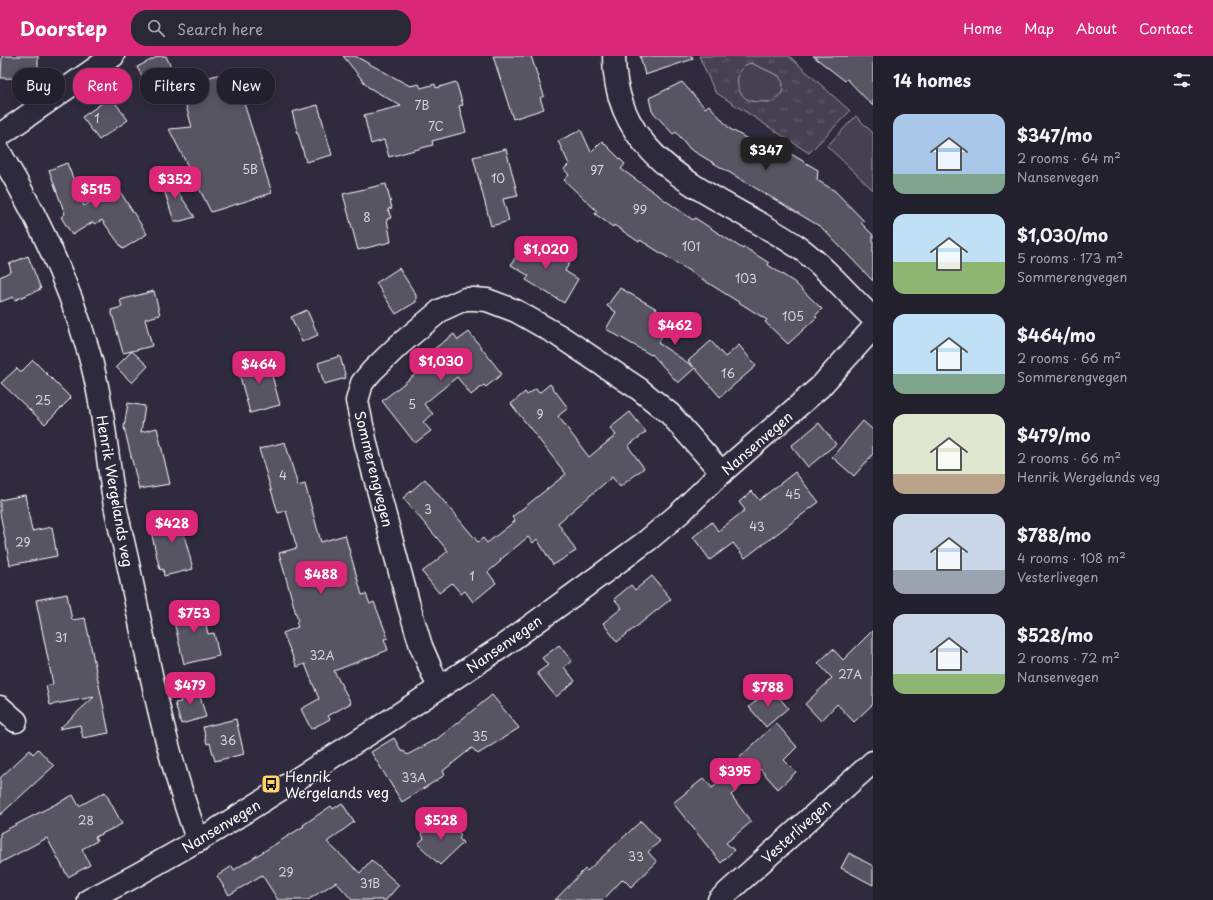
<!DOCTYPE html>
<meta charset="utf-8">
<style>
:root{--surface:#23202e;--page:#2b2836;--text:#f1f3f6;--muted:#a3a3aa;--line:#403e4a;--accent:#db2777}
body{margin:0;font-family:"Playpen Sans",sans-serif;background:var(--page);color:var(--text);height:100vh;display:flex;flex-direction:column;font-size:15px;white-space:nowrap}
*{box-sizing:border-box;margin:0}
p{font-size:13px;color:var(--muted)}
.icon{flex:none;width:22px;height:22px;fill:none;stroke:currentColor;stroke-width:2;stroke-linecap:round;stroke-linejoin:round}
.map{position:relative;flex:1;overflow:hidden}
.panel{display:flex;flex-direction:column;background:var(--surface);width:340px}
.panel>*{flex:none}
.top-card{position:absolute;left:12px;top:12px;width:380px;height:36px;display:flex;gap:8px}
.price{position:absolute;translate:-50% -34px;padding:0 9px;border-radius:8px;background:var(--accent);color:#fff;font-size:13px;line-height:26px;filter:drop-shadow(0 1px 2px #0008)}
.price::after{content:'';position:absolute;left:50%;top:24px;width:12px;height:9px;margin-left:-6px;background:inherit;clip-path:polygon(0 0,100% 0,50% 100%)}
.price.active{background:#222;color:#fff}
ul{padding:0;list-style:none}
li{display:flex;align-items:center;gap:12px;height:100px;padding:0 20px}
li span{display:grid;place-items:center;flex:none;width:112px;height:80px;border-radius:12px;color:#555}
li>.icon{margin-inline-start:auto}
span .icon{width:48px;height:48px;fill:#fffc;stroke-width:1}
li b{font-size:17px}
h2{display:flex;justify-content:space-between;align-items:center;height:48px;padding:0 20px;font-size:17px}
.chip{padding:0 14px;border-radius:16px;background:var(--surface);box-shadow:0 2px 10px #0003,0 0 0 1px var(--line);font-size:14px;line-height:36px}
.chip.active{background:var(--accent);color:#fff}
header{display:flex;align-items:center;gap:24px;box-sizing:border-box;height:56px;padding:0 20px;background:var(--accent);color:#fff}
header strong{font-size:19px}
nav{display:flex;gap:22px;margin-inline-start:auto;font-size:14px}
.search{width:280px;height:36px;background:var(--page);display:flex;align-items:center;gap:10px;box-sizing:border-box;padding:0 14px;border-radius:16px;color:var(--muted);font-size:15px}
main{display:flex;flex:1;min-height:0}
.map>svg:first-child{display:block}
</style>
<header>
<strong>Doorstep</strong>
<div class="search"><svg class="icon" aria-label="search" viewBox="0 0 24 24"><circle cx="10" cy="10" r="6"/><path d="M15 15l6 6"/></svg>Search here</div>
<nav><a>Home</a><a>Map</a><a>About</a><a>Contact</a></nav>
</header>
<main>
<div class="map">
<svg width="873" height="844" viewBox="0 0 873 844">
<defs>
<pattern id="grass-tufts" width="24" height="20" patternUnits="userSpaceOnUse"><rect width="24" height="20" fill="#464152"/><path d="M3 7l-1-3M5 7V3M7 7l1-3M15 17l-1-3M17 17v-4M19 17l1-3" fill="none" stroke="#625e6c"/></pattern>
</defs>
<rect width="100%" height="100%" fill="#2f2a3d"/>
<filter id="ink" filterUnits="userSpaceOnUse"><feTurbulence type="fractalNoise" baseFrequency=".025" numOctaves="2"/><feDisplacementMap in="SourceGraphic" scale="8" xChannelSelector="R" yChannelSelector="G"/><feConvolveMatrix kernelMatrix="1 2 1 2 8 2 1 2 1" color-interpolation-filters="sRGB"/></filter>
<g filter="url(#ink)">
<path fill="url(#grass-tufts)" stroke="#a2a0a8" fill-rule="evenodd" d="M699,0H789L850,55L809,97L715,36ZM751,7L779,20L771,46L751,45Z"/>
<path fill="#464152" stroke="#a2a0a8" d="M751,7L779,20L783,27L782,37L771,46C764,45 755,47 749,44C735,38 734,18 745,9Z
M856,60L873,77V134L827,90Z"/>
<path fill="#595564" stroke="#fff" d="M2,0H38V23L1,22Z
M159,0H166L175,20L149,33L137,11Z
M343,0H355L410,30L419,28L421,32L435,28L436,32L456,26L463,49L459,50L466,76L432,85L433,89L389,101L384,84L371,88L364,59L401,50L368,31Z
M493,0H531L544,40L540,42L544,53L513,63Z
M640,0H692L693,3L645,19Z
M813,0H873V50L847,23L845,25Z
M243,12L251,41L243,44L272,137L211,156L169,73L192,71L180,29Z
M682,26L705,52L709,49L730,73L760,90L764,82L818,114L817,124L835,135L864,165L861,167L873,179V225L821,171L690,93L676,76L673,78L652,55L649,42Z
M111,41L128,64L99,84L82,61Z
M318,49L332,99L306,106L292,56Z
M581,74L591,96L602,85L625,108L621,113L693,164L695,162L743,193L744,191L769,207L768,209L794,226L822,253L815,260L817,261L788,288L765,266L767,264L640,184L639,186L614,169L613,171L595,158L597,155L564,124L569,119L564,113L569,108L558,85Z
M506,93L518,140L503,143L509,165L491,170L473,101Z
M67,107L84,150L112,132L115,137L119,134L147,178L123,193L102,164L95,168L93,166L72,179L61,161L65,158L49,114Z
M162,113L195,161L181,165H174L158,115Z
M386,128L392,152L388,153L391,162L387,163L391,186L358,194L343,138Z
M525,185L543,196L548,188L572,202L565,215L578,223L564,247L526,224L529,220L511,209Z
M28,200L41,233L15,244L13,241L0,246V221L11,215L9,208Z
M399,212L416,239V246L396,258L376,227Z
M620,232L657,253L650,266L665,275L658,287L694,311L688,305L711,285L725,301L739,289L756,310L720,341L695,312L678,327L652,298L651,299L606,273L616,256L607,250Z
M154,235L160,259L145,263L152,290L132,295L148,310L132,327L116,311L132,295L123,297L111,254L122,251L120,244Z
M307,254L318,279L302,286L291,261Z
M469,276L502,318L486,331L484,329L471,339L457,321L424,348L433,358L423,366L431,375L415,387L382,345L439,299L434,293L454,278L458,284Z
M340,300L346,322L324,328L318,307Z
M267,301L280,349L250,357L237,310Z
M33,304L71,342L45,368L1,327L17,312L21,316Z
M550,328L568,352L558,360L589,401L616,379L610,372L630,356L646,376L628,390L644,412L620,431L612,421L558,467L576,495L553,509L537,483L533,487L528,481L500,504L501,505L488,516L496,527L473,546L465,535L461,538L452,527L439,537L422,516L448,495L403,442L425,423L478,486L483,482L487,487L515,465L512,461L566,418L511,348L525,336L527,339L536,333L539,337Z
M128,347L145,350L141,376L157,372L170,428L139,433L124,371Z
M863,365L873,374V398L854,420L832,401Z
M819,367L836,388L808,411L791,390Z
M285,386L298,430L305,428L321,486L345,479L362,539L366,538L370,548L374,546L388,582L384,583L388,594L334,615L351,647L328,660L330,663L311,673L301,653L319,643L305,608L297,611L283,577L298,571L296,566L298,565L279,497L297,492L286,455L278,457L259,393Z
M795,416L819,446L745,502L733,487L710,504L693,481L712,466L718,475L745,454L739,446L752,435L759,444Z
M25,439L32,475L52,471L57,500L10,509L0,457V444Z
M187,458L192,476L184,478L193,513L164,520L163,513L160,514L149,467Z
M652,520L671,543L617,586L603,567L622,552L614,543L631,529L635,534Z
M67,538L72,564L85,562L109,677L83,682L80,669L59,673L94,641L50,649L46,630L53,628L36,544Z
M201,546L208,578L214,577L219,600L184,608L171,553Z
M873,574V648L854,666L837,648L821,665L805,648L832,622L818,607L833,593L843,604Z
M559,589L572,605L564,611L575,625L556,641L537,617L548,609L542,602Z
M197,630L206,661L181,668L175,647L181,646L178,635Z
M771,632L788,652L766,671L749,651Z
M492,639L519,672L478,698L472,692L443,715L445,719L402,746L371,696L394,682L402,696L404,695L407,699L437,683Z
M236,663L244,698L215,705L210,687L207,688L203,671Z
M776,667L797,691L784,704L796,716L778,733L760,713L731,739L751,766L726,787L734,794L721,807L673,747L704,722L712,732L741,709L736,705Z
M38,693L54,710L0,759V722L30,694L33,698Z
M105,736L122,768L95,781L97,785L82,793L90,809L68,821L47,782L0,807V777L73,739L79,750Z
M342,747L354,766L327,786L360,817L371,804L399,829L386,844H352L336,826L308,844H278L262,819L229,839L217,820L232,810L234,814L304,770L303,769L331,750L333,753Z
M445,761L461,779L459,782L463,787L440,809L418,788L424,782L421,777L436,770Z
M641,765L660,785L648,796L657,806L631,831L623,823L603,844H555L585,813L587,815Z
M849,797L873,810V829L841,812Z"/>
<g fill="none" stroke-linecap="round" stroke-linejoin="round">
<defs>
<path id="minor" d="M614,0C614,114 724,139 801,193C828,213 849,240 873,262
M0,79L113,0
M0,97C37,159 68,225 88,294C103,343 106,395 114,444C119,470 126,496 131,522C149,611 166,699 198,785
M439,632L421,590L409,550L366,388L357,345L362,327L372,315L399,289L441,254L465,243H474L487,244L516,255L558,279L639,333L670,358L722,417
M0,651L16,665
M89,844L135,820L216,774L375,674L500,592L576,537L648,484L681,456L720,418L820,331L873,272
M719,844L873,706"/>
</defs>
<use href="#minor" stroke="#fff" stroke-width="25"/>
<use href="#minor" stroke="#2f2a3d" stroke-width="22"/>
</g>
</g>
<defs>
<symbol id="bus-square" viewBox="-11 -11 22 22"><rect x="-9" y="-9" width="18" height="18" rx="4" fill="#ffd166" stroke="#2f2a3d"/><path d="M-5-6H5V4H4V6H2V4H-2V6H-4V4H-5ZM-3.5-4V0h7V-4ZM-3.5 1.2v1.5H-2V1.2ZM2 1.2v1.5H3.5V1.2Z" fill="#111"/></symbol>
</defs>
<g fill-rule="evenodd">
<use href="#bus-square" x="260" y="717" width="22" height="22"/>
</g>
<g text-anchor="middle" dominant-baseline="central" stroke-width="3" stroke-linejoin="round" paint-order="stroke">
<g font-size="12" fill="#d6d4d8">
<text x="422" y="49">7B</text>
<text x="97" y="62">1</text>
<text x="436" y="70">7C</text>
<text x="250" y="113">5B</text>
<text x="597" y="114">97</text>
<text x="498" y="122">10</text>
<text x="640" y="153">99</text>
<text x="367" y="161">8</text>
<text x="691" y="190">101</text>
<text x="746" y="222">103</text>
<text x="793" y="260">105</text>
<text x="728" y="317">16</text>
<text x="43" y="344">25</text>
<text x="412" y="348">5</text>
<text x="540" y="358">9</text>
<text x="283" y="419">4</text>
<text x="793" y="438">45</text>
<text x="428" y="453">3</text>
<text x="757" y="470">43</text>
<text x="23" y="486">29</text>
<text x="472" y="520">1</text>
<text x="61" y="581">31</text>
<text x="322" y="599">32A</text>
<text x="850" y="618">27A</text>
<text x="480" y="680">35</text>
<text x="228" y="684">36</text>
<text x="414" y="721">33A</text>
<text x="86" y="764">28</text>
<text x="636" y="800">33</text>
<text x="286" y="816">29</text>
<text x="370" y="827">31B</text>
</g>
<g font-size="14" fill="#fff" stroke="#2f2a3d">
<text transform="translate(757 387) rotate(-41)">Nansenvegen</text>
<text transform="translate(374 413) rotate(76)">Sommerengvegen</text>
<text transform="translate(115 435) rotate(80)">Henrik Wergelands veg</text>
<text transform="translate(504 588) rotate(-35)">Nansenvegen</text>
<text transform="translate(221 770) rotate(-31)">Nansenvegen</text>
<text transform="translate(796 775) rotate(-42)">Vesterlivegen</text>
</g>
<g font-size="14" fill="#fff" stroke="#2f2a3d" text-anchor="start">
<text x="285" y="720">Henrik<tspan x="285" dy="16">Wergelands veg</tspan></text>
</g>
</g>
</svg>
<b class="price active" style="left:766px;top:115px">$347</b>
<b class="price" style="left:175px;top:144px">$352</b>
<b class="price" style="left:96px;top:154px">$515</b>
<b class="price" style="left:546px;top:214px">$1,020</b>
<b class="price" style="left:675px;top:290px">$462</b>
<b class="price" style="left:441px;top:326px">$1,030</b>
<b class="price" style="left:259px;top:329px">$464</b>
<b class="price" style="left:172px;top:488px">$428</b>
<b class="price" style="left:321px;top:539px">$488</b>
<b class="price" style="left:194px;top:578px">$753</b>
<b class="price" style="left:190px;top:650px">$479</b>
<b class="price" style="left:768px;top:652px">$788</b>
<b class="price" style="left:735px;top:736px">$395</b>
<b class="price" style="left:441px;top:785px">$528</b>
<div class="top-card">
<a class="chip">Buy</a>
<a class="chip active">Rent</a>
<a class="chip">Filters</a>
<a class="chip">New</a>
</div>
</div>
<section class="panel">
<h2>14 homes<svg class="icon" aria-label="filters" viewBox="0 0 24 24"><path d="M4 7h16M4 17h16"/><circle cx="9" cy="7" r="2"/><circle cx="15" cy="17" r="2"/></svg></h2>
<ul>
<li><span style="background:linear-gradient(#a9c7e8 75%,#7fa58c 0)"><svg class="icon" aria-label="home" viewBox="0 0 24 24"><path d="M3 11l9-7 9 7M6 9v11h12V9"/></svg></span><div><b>$347/mo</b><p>2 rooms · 64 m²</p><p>Nansenvegen</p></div></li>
<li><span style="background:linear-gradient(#bfe0f5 60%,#8fb573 0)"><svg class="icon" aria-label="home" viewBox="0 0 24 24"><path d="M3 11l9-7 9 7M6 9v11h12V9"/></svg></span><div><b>$1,030/mo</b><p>5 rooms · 173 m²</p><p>Sommerengvegen</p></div></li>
<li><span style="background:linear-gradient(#bfe0f5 75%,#7fa58c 0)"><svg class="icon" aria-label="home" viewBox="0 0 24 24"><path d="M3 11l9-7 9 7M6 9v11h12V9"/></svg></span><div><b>$464/mo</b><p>2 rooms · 66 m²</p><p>Sommerengvegen</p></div></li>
<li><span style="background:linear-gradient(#dfe7d0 75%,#b9a48a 0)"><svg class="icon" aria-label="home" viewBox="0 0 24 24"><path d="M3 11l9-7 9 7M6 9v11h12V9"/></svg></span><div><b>$479/mo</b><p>2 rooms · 66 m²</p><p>Henrik Wergelands veg</p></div></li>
<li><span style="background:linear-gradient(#c9d6e8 70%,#9aa5b1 0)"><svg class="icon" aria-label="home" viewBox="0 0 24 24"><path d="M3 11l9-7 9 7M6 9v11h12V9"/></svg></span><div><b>$788/mo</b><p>4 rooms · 108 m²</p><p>Vesterlivegen</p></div></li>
<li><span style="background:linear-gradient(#c9d6e8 75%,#8fb573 0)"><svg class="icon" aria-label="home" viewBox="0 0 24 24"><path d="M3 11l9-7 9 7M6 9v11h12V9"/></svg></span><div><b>$528/mo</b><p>2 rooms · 72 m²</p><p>Nansenvegen</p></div></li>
</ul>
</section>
</main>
